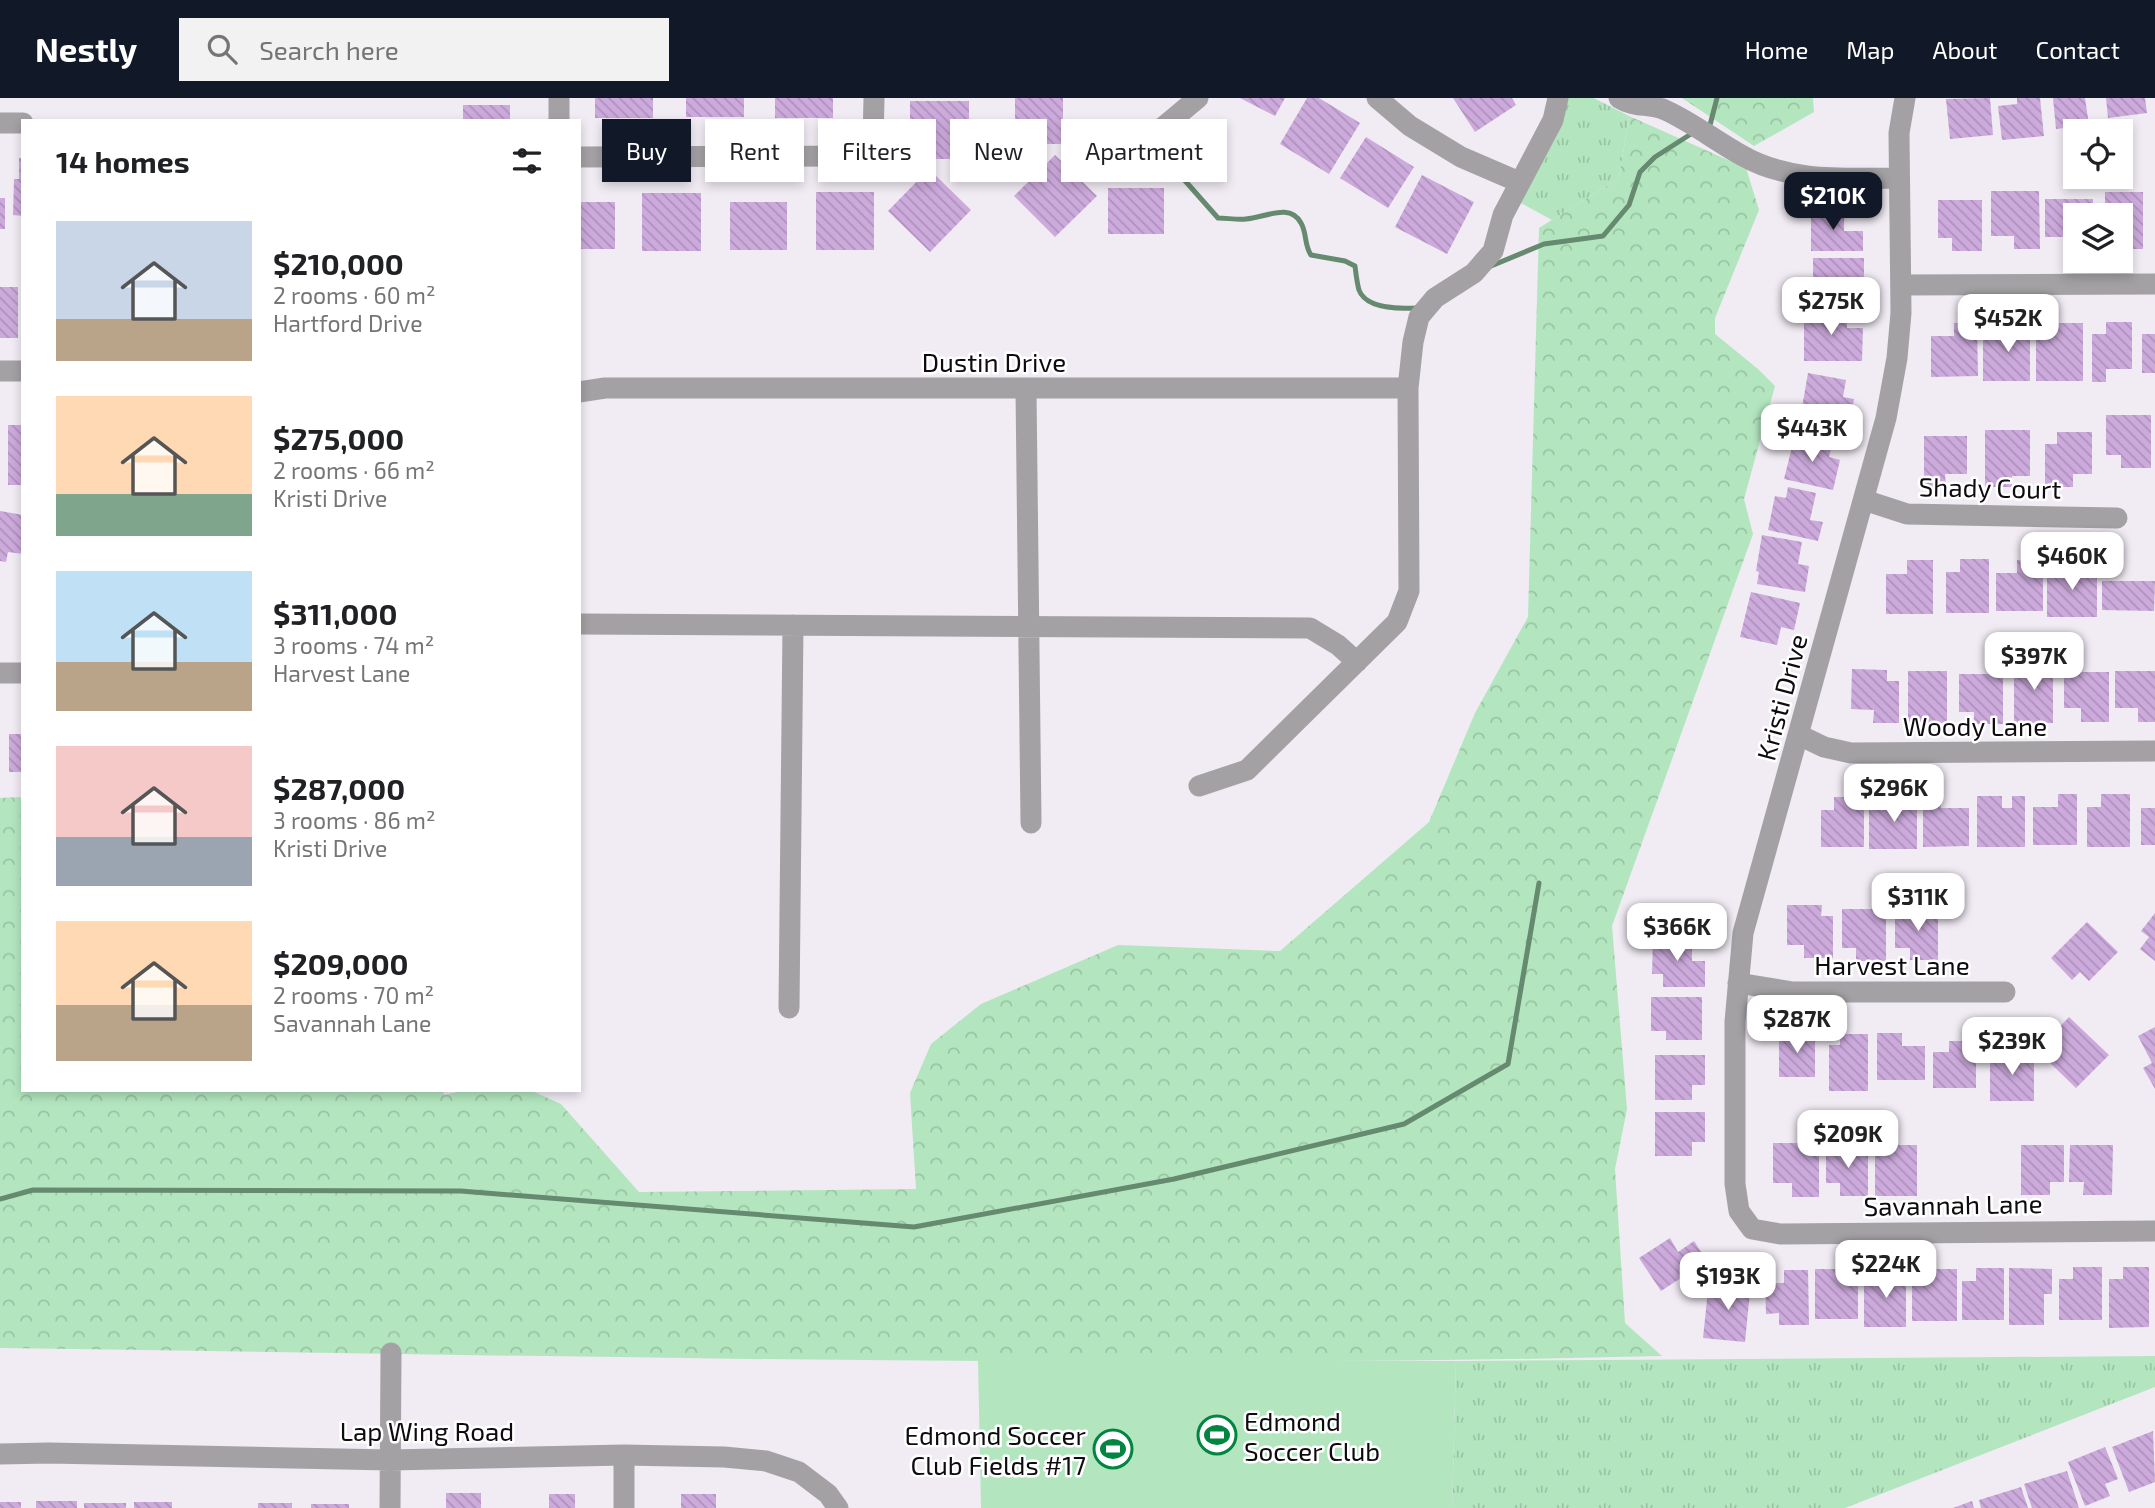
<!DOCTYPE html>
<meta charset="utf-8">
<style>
:root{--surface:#fff;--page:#f2f2f2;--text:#202124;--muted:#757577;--accent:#111827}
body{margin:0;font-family:"Exo 2",sans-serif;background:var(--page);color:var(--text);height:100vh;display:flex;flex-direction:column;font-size:26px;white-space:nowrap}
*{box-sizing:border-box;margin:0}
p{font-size:23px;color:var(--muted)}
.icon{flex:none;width:38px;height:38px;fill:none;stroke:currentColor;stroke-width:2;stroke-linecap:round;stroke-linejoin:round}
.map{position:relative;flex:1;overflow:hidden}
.drawer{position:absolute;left:21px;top:21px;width:560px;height:973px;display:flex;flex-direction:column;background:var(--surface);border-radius:0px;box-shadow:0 4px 10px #0003}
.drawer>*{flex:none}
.guide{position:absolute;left:602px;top:21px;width:665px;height:63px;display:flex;gap:14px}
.fabs{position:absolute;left:2063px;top:21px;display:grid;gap:14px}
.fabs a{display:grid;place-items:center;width:70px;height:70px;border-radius:0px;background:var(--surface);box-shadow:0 4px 10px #0003;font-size:35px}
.price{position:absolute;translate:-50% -60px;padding:0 16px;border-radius:14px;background:#fff;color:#222;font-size:23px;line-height:46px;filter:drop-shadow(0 2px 4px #0008)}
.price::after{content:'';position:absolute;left:50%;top:42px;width:21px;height:16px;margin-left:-10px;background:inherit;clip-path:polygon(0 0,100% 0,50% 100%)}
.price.selected{background:var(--accent);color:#fff}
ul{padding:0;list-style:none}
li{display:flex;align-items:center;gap:21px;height:175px;padding:0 35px}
li span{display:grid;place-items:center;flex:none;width:196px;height:140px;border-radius:0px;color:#555}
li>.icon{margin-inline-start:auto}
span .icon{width:84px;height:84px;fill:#fffc;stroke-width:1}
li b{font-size:30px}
h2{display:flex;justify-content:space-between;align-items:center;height:84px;padding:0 35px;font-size:30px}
.pill{padding:0 24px;border-radius:0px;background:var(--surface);box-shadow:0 4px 10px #0003;font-size:24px;line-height:63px}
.pill.selected{background:var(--accent);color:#fff}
header{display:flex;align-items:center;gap:42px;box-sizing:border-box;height:98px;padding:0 35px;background:var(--accent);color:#fff}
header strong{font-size:33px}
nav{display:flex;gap:38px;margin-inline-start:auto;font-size:24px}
.search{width:490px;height:63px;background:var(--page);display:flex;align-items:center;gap:18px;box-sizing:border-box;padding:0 24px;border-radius:0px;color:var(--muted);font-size:26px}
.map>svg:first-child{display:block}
</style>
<header>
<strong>Nestly</strong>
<div class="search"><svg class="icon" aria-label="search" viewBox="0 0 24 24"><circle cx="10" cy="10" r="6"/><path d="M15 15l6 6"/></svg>Search here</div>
<nav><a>Home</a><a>Map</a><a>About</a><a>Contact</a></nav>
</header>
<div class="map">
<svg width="2155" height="1410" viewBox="0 0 2155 1410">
<defs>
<pattern id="grass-tufts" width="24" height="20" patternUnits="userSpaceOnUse" patternTransform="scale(1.75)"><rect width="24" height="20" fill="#b3e6bf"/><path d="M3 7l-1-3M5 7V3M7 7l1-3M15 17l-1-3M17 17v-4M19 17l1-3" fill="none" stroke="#99c4a3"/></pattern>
<pattern id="forest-crowns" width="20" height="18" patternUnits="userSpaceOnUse" patternTransform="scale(1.75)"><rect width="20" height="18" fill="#b3e6bf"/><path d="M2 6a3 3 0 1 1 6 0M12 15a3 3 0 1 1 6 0" fill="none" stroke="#99c4a3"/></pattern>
<pattern id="building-back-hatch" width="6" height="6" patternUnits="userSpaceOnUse" patternTransform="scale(1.75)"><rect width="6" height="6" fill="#ccaadc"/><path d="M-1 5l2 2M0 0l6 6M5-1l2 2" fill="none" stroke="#ae91bc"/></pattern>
</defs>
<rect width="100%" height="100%" fill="#f1ebf4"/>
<path fill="url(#grass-tufts)" d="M1568,0H1594L1629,18L1619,80L1552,122L1519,104Z
M2155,1258V1289L1845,1410H1452L1456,1263Z"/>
<path fill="url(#forest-crowns)" d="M1682,0H1813L1814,14L1754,48Z
M1629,18L1746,70L1759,112L1715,220V236L1758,271L1775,288L1744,401L1753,436L1612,828L1627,1011L1615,1071L1625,1225L1662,1258C1108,1272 554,1257 0,1250V700L23,699V992H443L444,997L466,992H530L561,1006L639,1094L916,1091L910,995L931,946L981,906L1118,847L1280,853L1429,724L1475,615L1528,519L1539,130L1619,80Z"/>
<path fill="#b3e6bf" d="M978,1262L1456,1263L1452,1410H981Z"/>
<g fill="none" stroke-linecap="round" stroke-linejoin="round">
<path stroke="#668a6f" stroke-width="5" d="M1706,28L1710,27L1717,0
M1172,68L1218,120C1227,120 1237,122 1246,121C1264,120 1290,104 1301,125C1307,135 1304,147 1311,157L1345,163L1355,168C1356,176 1357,185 1359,192C1366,211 1400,211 1417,210
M1491,168L1544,146L1603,138L1629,107L1640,74L1655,59L1694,34
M0,1101L33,1092L461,1093L914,1129L1174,1081L1404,1026L1508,966L1539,785"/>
</g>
<path fill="url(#building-back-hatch)" d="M595,0H653V20H595Z
M686,0H744V19H686Z
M775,0H833V20H775Z
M1015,0H1063V46H1015Z
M1240,0H1285L1275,18Z
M1307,0H1319L1360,25L1329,76L1280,46Z
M1453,0H1512L1516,7L1475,34Z
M1990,0L1993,37L1950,41L1946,1Z
M2017,0H2040L2044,38L2002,42L1998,8L2017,6Z
M2053,0H2085L2089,27L2056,31Z
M2106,0H2145L2147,15L2108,20Z
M910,3H969V61H910Z
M463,7H510V23H463Z
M1366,39L1414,69L1388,110L1340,80Z
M1055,57L1097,98L1055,139L1014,98Z
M19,60H23V118L13,117L14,81H19Z
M929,71L971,112L930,154L888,113Z
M1422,77L1474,104L1447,156L1395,129Z
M1108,90H1164V136H1108Z
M1991,93H2039L2040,151H2014V138H1991Z
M816,94H874V152H816Z
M2105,94H2143V151H2121V117H2105Z
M642,95H701V153H642Z
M0,100H5V131H0Z
M2045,101H2093V117H2076V152H2069V139H2045Z
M1938,102H1982V153H1952V140H1938Z
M579,104H615V151H579Z
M730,104H787V152H730Z
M1811,110H1844V133H1863V153H1811Z
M1813,160H1864V180H1847V203H1813Z
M0,189H18V240H0Z
M1804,212L1847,213V230H1863L1862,263H1804Z
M2106,224H2132V271H2106V284H2092V236H2106Z
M1954,225H1977L1978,278L1931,279V238H1954Z
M2003,225H2030V283H1983V238H2003Z
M2036,225H2083V283H2036Z
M2142,236H2155V275H2142Z
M1808,275L1846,282L1843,299L1854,301L1849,330L1800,321Z
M2106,317H2151V370H2121V357H2106Z
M8,327H23V387H8Z
M1985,332H2030V378H2012V389H1985Z
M2057,334H2092V376H2073V389H2045V346H2057Z
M1795,337L1832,346L1829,359L1840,362L1833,392L1784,381Z
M1924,338H1967V376H1945L1946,389H1924Z
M1788,389L1816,395L1810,422L1823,424L1818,443L1768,432L1775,398L1786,400Z
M0,413L23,417V456L8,454L6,464L0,463Z
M1762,437L1802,444L1798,466L1809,468L1805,494L1757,486L1759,474L1756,473Z
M1960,461H1989V515H1946V474H1960Z
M1907,462H1933V516H1886V476H1907Z
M2017,462H2043V513H1996V475H2017Z
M2047,470H2097V519H2047Z
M2102,483H2155L2154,513L2102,512Z
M1751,494L1800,505L1794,532L1781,529L1777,547L1740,539Z
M2014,564H2053V625H2014Z
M1852,571L1887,572V583H1899V625H1873L1874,612L1851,611Z
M1908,573H1947V625H1908Z
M2115,573H2155V624H2138V610H2115Z
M2064,574H2109V624H2081V610H2064Z
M1959,576H2003V626H1974V614H1959Z
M9,636H23V674H9Z
M2058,696H2077V747H2033V709H2058Z
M2101,696H2130V749H2087V709H2101Z
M1891,698H1917V751H1869V701H1878V710H1891Z
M1923,698H1941V710H1969V748L1923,749Z
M1977,698H2002V710H2012V698H2025V749H1977Z
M1834,699H1864V749H1821V712H1834Z
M2141,710H2155V747H2141Z
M1787,807H1822L1821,818H1833V860H1804V847H1787Z
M1842,811H1886V863H1856V850H1842Z
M1895,812H1938V862H1910V850H1895Z
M2155,815V863L2140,851L2149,839L2141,833Z
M2087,824L2118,854L2089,883L2080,874L2072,882L2051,860Z
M1653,840H1692V863H1705V889H1663V876H1652Z
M1651,899H1702V942H1666V933H1651Z
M2069,919L2109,957L2076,990L2047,962L2058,951L2048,941Z
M2155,929V991L2143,970L2152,965L2138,938Z
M1779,935H1815V979H1779Z
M1877,935H1902V948H1925V982H1877Z
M1840,936H1868V993H1829V947H1840Z
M1949,943H1976V990H1933V954H1949Z
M1990,955H2034V1003H1990Z
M1655,957H1705V987H1692V1002H1655Z
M1655,1014H1705V1044H1692V1058H1655Z
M1773,1045H1810V1054H1819V1099H1792V1085H1773Z
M1875,1047H1917V1098H1875Z
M2021,1047H2064V1084H2050V1097H2021Z
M2070,1047H2113L2112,1097H2083L2084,1084H2069Z
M1826,1049H1868V1098H1840V1085H1826Z
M1670,1140L1678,1154L1694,1143L1707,1163L1661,1193L1639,1160Z
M2073,1169H2102V1222H2059V1181H2073Z
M2123,1169H2149V1229L2109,1230V1181H2123Z
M1976,1170H2004V1222H1962V1183H1976Z
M2009,1170L2052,1171V1196H2044V1227H2009Z
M1815,1171H1845V1184H1858V1221H1815Z
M1878,1171H1906V1229H1864V1184H1878Z
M1927,1171H1957V1223H1912V1184H1927Z
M1784,1172H1808L1809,1227H1779V1215L1766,1216L1765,1185H1784Z
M1725,1181L1751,1184L1745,1244L1703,1240L1708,1192L1724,1193Z
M2153,1333L2155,1384L2129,1394L2112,1349Z
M2105,1349L2118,1381L2105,1386L2110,1398L2085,1408L2068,1364Z
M2067,1373L2079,1410H2032L2024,1386Z
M2021,1389L2028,1410H1981L1979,1402Z
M446,1395H481V1410H446Z
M549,1396H575V1410H549Z
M681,1396H716V1410H681Z
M36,1403H77V1410H36Z
M1972,1403L1974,1410H1953Z
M0,1404H21V1410H0Z
M134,1404H172V1410H134Z
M84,1405H126V1410H84Z
M258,1405H292V1410H258Z
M311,1406H349V1410H311Z"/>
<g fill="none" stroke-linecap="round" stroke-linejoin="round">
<path stroke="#a4a1a5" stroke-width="21" d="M559,0V23
M1377,0L1410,28L1461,59L1519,84
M1619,0C1635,10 1649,5 1665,12C1692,24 1717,44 1743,58C1791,85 1846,80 1899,80
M1905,0L1899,35L1901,215L1897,260L1886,320L1743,835L1735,924V1086L1739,1113L1752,1131L1780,1136L2155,1133
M0,25H23
M1119,44L1162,30L1198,0
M579,59L859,58L873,44L874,0
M1902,187L2155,186
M0,273H23
M1026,292L1031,725
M579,294L605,290H1408
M1864,402L1907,416L2117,420
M579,526L1310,530L1338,547L1357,564
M0,575H23
M1799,637L1824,649L1851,655L2155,653
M1199,688L1247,672L1397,524L1409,493L1408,290L1413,244L1419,219L1435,200L1474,175L1493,153L1503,117L1553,22L1558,0
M1738,885L1793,894H2005
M789,910L793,527
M0,1356L49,1355L390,1362L624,1357L724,1359L766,1363L799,1374L828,1396L838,1410
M390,1410L391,1255
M624,1410V1357"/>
</g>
<defs>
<symbol id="stadium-ring" viewBox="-11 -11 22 22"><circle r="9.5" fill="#fff" stroke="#028541" stroke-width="1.5"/><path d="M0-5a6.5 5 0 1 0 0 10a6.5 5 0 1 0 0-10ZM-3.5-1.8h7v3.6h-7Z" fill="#028541"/></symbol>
</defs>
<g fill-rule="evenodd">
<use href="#stadium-ring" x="1195" y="1315" width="44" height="44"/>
<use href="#stadium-ring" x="1091" y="1329" width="44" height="44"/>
</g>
<g text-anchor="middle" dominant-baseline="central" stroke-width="5" stroke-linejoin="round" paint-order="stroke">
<g font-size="26" fill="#0d0b0e" stroke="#fff">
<text x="994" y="263">Dustin Drive</text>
<text transform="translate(1990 389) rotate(1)">Shady Court</text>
<text transform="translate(1781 599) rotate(-75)">Kristi Drive</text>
<text x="1975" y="627">Woody Lane</text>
<text x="1892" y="866">Harvest Lane</text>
<text transform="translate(1953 1106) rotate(-1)">Savannah Lane</text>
<text x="427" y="1332">Lap Wing Road</text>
</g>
<g font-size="26" fill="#0d0b0e" stroke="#fff" text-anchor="start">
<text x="1244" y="1322">Edmond<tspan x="1244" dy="30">Soccer Club</tspan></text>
<text x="1086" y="1336" text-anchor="end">Edmond Soccer<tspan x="1086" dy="30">Club Fields #17</tspan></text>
</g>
</g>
</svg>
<div class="fabs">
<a><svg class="icon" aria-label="locate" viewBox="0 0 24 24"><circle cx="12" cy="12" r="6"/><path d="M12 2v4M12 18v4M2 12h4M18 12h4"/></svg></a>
<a><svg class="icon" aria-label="layers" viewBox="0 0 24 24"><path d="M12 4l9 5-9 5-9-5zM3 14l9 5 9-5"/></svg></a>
</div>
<b class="price selected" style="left:1833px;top:134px">$210K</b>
<b class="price" style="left:1831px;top:239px">$275K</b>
<b class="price" style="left:2008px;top:256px">$452K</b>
<b class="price" style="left:1812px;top:366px">$443K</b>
<b class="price" style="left:2072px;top:494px">$460K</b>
<b class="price" style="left:2034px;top:594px">$397K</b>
<b class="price" style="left:1894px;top:726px">$296K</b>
<b class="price" style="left:1918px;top:835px">$311K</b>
<b class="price" style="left:1677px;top:865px">$366K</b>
<b class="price" style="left:1797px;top:957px">$287K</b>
<b class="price" style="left:2012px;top:979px">$239K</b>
<b class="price" style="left:1848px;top:1072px">$209K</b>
<b class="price" style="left:1886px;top:1202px">$224K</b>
<b class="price" style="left:1728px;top:1214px">$193K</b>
<div class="guide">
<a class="pill selected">Buy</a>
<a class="pill">Rent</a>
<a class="pill">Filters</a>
<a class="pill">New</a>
<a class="pill">Apartment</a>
</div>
<section class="drawer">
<h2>14 homes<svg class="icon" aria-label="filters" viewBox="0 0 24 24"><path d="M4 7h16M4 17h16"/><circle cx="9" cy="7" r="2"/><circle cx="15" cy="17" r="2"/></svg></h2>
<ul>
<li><span style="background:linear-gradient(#c9d6e8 70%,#b9a48a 0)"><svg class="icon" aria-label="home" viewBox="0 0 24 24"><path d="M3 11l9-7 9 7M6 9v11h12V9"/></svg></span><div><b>$210,000</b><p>2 rooms · 60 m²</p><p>Hartford Drive</p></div></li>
<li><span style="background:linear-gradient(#ffd9b3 70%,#7fa58c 0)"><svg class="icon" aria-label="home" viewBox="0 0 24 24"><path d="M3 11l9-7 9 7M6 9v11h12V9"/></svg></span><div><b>$275,000</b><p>2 rooms · 66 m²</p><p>Kristi Drive</p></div></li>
<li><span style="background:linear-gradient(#bfe0f5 65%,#b9a48a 0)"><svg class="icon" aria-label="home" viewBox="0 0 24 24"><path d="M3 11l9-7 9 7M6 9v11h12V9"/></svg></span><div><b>$311,000</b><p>3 rooms · 74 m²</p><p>Harvest Lane</p></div></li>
<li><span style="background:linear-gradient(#f6c9c9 65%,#9aa5b1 0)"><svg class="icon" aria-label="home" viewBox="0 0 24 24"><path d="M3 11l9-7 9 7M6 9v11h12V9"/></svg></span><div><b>$287,000</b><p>3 rooms · 86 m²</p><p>Kristi Drive</p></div></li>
<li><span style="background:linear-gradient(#ffd9b3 60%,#b9a48a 0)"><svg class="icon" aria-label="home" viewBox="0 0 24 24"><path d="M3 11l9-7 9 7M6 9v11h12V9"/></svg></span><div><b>$209,000</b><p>2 rooms · 70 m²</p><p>Savannah Lane</p></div></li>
</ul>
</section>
</div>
